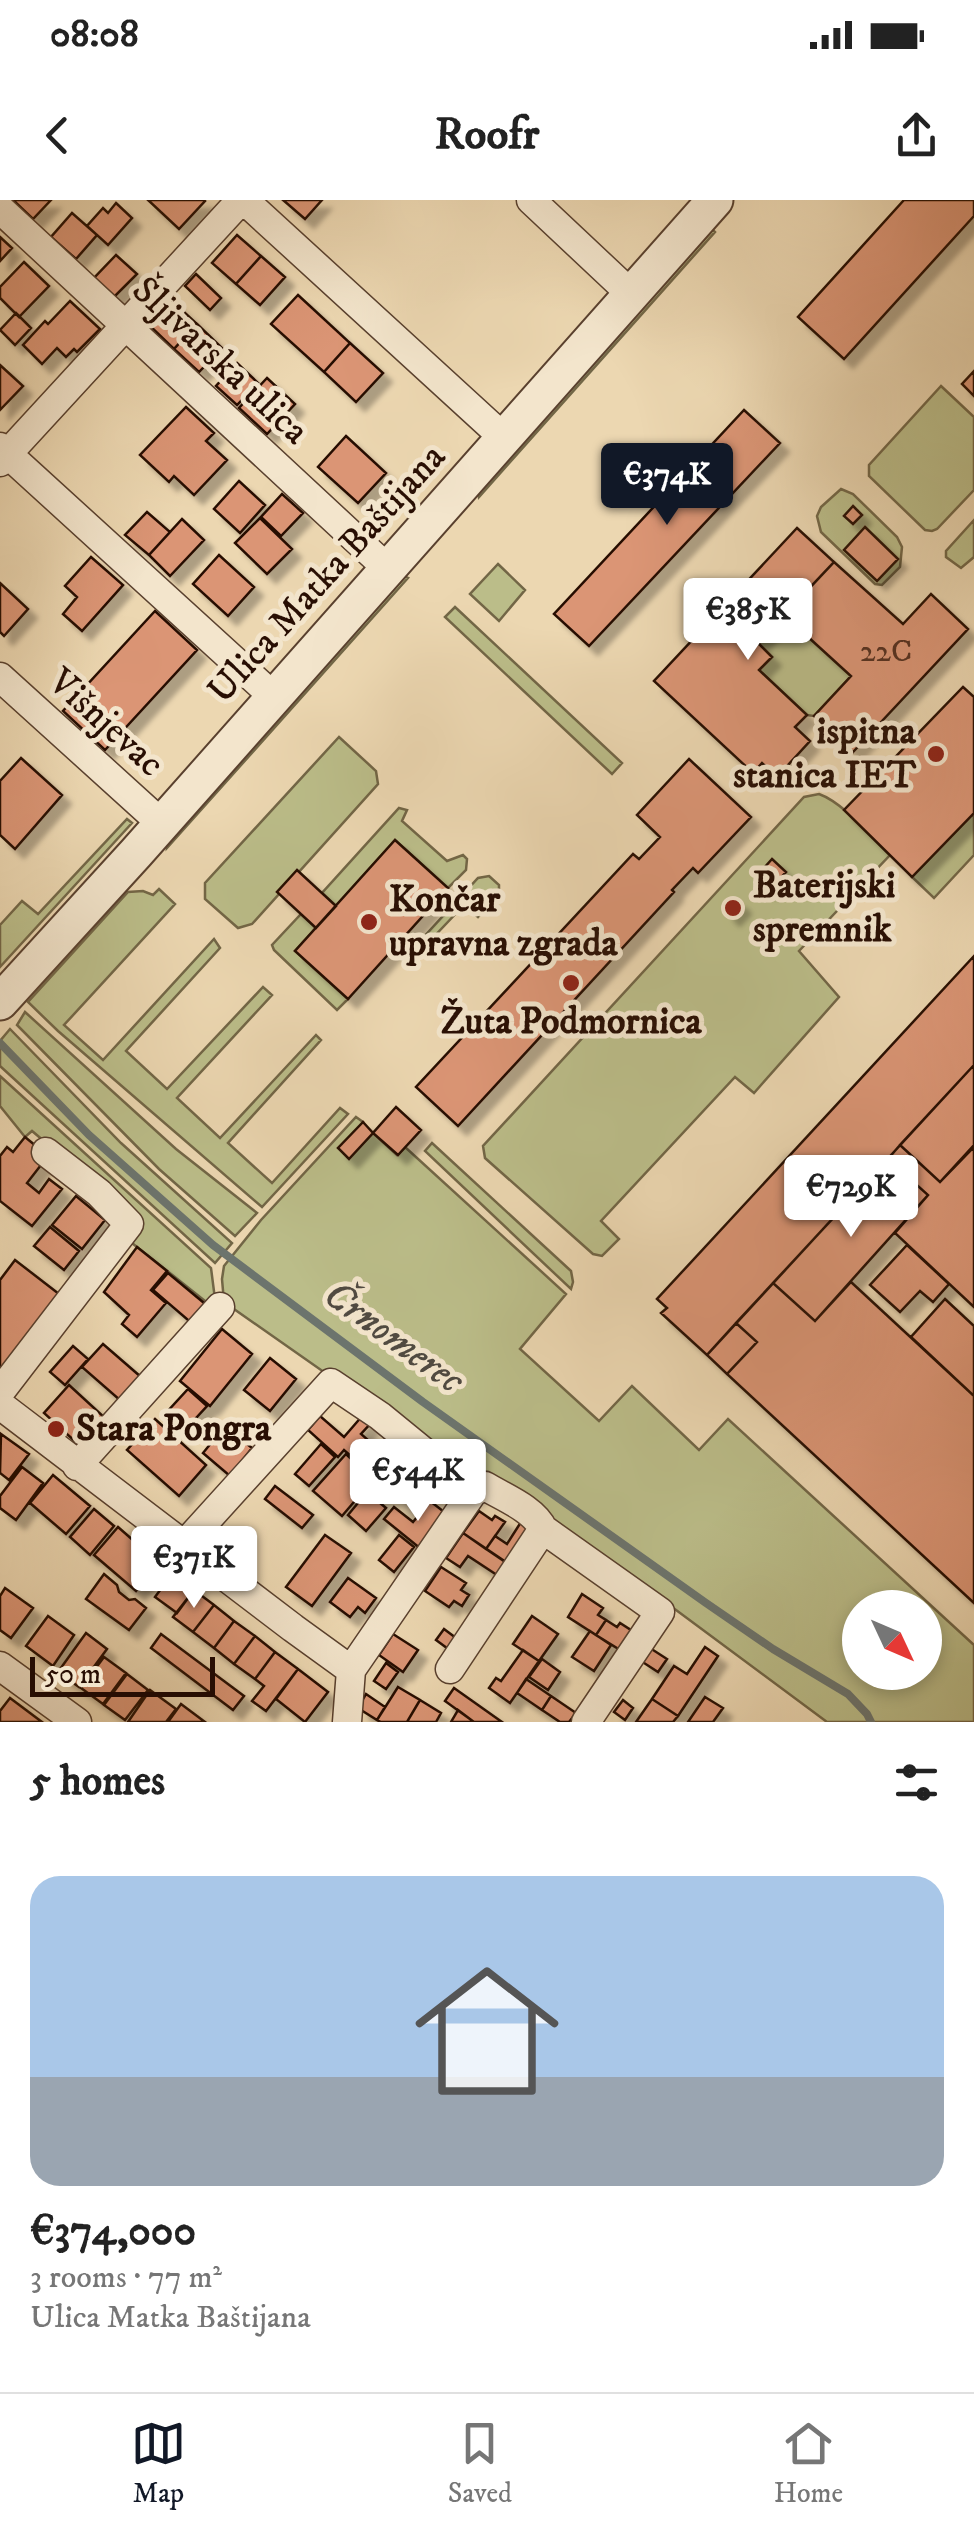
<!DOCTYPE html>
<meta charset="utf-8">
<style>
:root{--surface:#fff;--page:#f2f2f2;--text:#222;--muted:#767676;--line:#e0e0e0;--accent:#111827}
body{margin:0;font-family:"IM FELL DW Pica",serif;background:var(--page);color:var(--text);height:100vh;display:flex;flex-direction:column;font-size:38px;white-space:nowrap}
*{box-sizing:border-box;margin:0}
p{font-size:32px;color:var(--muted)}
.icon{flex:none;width:55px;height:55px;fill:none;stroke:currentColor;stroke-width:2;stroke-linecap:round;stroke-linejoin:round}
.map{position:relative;height:1522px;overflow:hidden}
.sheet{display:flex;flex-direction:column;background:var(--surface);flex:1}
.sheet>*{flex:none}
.needle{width:65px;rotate:134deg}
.buttons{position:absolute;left:842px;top:1390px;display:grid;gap:20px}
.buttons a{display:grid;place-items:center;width:100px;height:100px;border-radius:50%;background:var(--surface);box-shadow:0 5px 15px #0003;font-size:50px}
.scale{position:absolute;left:30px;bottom:25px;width:185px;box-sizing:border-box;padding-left:10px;border:5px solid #280e03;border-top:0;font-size:28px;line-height:35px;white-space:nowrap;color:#280e03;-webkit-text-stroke:8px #f3e5cc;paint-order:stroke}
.price{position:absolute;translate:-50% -85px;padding:0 22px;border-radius:10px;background:#fff;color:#222;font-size:32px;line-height:65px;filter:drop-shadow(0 2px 5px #0008)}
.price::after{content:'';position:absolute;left:50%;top:60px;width:30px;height:22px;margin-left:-15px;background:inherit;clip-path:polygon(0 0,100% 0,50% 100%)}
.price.current{background:var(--accent);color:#fff}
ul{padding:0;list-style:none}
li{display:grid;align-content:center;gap:20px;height:530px;padding:0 30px}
li span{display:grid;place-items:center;height:310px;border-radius:30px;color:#555}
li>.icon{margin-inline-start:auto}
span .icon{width:180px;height:180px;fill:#fffc;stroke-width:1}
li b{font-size:42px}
h2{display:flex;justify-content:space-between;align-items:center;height:120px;padding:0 30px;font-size:42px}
.status{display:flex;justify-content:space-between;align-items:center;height:70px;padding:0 50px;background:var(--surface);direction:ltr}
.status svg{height:28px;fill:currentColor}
header{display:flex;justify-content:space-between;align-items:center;height:130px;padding:0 30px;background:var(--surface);font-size:45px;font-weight:800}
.tab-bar{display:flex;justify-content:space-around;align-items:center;height:140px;border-top:2px solid var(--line);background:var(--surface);font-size:28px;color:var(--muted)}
.tab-bar a{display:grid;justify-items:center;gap:5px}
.tab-bar .current{color:var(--accent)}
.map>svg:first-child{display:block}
</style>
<div class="status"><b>08:08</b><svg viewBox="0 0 49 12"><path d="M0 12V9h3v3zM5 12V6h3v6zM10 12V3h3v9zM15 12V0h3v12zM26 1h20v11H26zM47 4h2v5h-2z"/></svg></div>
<header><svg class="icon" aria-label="back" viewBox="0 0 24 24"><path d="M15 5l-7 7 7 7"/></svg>Roofr<svg class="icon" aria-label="share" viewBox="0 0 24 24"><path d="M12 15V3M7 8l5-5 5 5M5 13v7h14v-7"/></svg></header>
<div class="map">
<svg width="974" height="1522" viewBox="0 0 974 1522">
<defs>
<filter id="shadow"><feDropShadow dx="9" dy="9" stdDeviation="2.5" flood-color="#0004"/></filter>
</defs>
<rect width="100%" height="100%" fill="#ecd7b1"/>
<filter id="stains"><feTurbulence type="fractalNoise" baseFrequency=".002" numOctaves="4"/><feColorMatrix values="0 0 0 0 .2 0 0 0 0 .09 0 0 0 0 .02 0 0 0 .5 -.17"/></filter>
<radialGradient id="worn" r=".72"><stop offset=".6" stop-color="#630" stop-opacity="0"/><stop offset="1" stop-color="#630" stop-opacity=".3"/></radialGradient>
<path fill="#bbbd89" stroke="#726646" stroke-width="2.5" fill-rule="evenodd" d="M709,26L715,32L479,297L478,287Z
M941,186L974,217V290L937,329L932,331L925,330L869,276V265Z
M841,289L853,294L897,337L902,347L900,367L882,385L875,384L821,332L817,316L821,307Z
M974,320V357L961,368L946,357V351Z
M498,364L525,390L499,421L470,394Z
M400,374L408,378L167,648L168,636Z
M455,407L622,563L612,574L445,417Z
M784,415L851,476L814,516L807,515L759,470L772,457L758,443Z
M339,537L376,571L378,584L252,724L238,728L205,699V683Z
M819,594C844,603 870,636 890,655L799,751L839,797L754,893L735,877L601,1021L619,1039L602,1056L593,1054L485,958L483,946L804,597Z
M399,608L407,610L402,621L447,661L463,655L467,659L466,670L448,688L395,640L336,706L322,693Z
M974,613V655L934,698L912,677Z
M127,619L132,623L0,767V725L22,701L38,714Z
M489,676L499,685V695L478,717L464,705L426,745L421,740L478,678Z
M159,689L175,704L64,825L103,860L214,739L220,748L126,851L167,889L263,787L272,795L177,898L220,938L316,835L321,840L228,943L272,983L340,908L348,914L262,1007L58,831L28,802L128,692L143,691L153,695Z
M301,714L316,728L295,751L348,799L337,810L274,750L272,745Z
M25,812L176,949L257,1013L235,1036L159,969L17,825Z
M10,829L121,943L232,1043L215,1063L0,866V841Z
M0,876L211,1068L215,1099L210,1105L132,1043L140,1022L32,931L25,937L0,906Z
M356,917L363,922L349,958L373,933L397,955L405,947L566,1094L520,1149L599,1221L632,1186L699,1250L728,1219L974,1445V1522H827L672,1407L494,1283L465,1271L224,1102L222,1079L224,1066L261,1020ZM860,1408H925V1472H860Z
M432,943L571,1071L573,1082L571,1089L425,951Z"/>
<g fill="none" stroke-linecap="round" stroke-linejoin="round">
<path stroke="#6c746d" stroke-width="8" d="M0,843L89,935L213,1045L423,1202L706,1403L773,1449L848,1494L867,1514L871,1522"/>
</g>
<path fill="#db9575" stroke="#280e03" stroke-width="2.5" filter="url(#shadow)" d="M13,0H51L33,19Z
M148,0H204L205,1L179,29Z
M283,0H322L305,19Z
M904,0H974V16L844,159L798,117Z
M116,3L132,18L108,45L87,26L103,8L108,13Z
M72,13L97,35L76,59L51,37Z
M237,35L261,56L236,84L212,63Z
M0,37L12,48L0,61Z
M116,55L137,74L114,97L94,78Z
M261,56L285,77L260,105L236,84Z
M24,62L49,86L19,117L0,98V87Z
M196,74L221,98L210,110L185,86Z
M298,95L350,143L324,172L271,124Z
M70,101L100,129L77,152L74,149L66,157L57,148L42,164L23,145L45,121L48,124Z
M172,101L197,124L174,149L149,125Z
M16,113L31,128L15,145L0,130Z
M197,124L222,148L199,172L174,149Z
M350,143L383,173L356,202L324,172Z
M237,163L258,183L237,205L216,186Z
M0,165L23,186L0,210Z
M974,171V196L962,184Z
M267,178L295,204L267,234L239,208Z
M186,207L214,233L206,241L227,260L194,295L174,276L169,282L140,255Z
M744,210L780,243L589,446L554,414Z
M346,236L386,273L358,303L318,267Z
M239,281L265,305L240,333L214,309Z
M282,294L303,313L281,336L261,317Z
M853,306L862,315L853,324L844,316Z
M147,312L170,332L149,355L125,335Z
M260,318L292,349L267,374L235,343Z
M182,319L204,340L170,376L149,355Z
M865,327L898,359L877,381L844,350Z
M797,328L834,362L758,443L772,457L759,470L807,515L795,527L810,541L777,577L762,563L753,573L654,481Z
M219,355L254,387L228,416L193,384Z
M91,357L123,385L82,431L63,414L77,397L65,386Z
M834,362L903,424L931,394L968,429L853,552L814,516L851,476L784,415Z
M0,383L28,409L4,436L0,432Z
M155,411L197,450L105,550L63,511Z
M963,487L974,497V613L912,677L844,610Z
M21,558L62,595L15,649L0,635V581Z
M689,559L751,617L698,673L693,668L672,690L674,692L458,926L416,887L633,654L639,659L660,637L637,615Z
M395,640L448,688L348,799L295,751Z
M772,659L786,672L769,690L756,677Z
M297,670L336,706L316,728L277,692Z
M736,699L742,705L731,717L725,711Z
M974,756V865L707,1155L661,1113L667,1108L657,1099Z
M974,865V945L940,982L900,945Z
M396,907L421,930L398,955L373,933Z
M363,922L373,933L349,959L338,948Z
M25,937L48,956L27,983L39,993L49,979L62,989L32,1026L0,1001V956L7,947L13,952Z
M900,945L940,982L974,947V1107L895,1033L928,995L888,959Z
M888,959L928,995L815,1121L773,1083Z
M76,996L105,1020L82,1049L52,1025Z
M50,1027L79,1051L64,1070L34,1046Z
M907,1045L949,1084L933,1102L920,1091L900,1112L870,1085Z
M137,1047L167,1071L151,1090L166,1103L137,1137L122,1124L129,1115L104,1092Z
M15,1060L59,1094L0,1171V1080Z
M168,1073L210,1108L195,1126L153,1090Z
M851,1082L974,1196V1403L727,1174L757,1142L736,1123L773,1083L815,1121Z
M945,1099L974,1126V1196L911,1137Z
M736,1123L757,1142L727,1174L707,1155Z
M222,1129L252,1154L210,1206L180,1181Z
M103,1144L141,1177L121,1201L82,1167Z
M73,1146L88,1159L65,1185L50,1172Z
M270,1158L296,1179L270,1211L244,1190Z
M69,1185L105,1218L80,1246L44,1213Z
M188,1189L207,1206L185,1230L166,1213Z
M363,1215L371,1223L361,1234L368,1240L352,1257L344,1250L338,1257L308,1230L320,1216L344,1237Z
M155,1219L206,1265L179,1296L127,1250Z
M225,1226L252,1248L230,1276L203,1253Z
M1,1234L29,1254L9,1280L0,1273Z
M321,1244L335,1257L309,1286L295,1274Z
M346,1254L363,1270L354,1280L365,1289L342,1316L313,1291Z
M22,1267L43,1283L16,1320L0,1308V1296Z
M53,1275L90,1306L66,1334L30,1303Z
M416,1275L426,1285L409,1303L399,1294Z
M275,1286L313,1315L302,1328L265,1299Z
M367,1292L386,1308L366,1331L348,1315Z
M430,1301L448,1315L421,1349L384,1319L394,1307L413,1322Z
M94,1309L114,1326L90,1355L70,1337Z
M479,1311L492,1320L495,1316L505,1322L486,1349L463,1333Z
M521,1322L535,1331L511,1366L486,1349L495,1336L507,1344Z
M118,1327L159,1363L136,1391L94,1355Z
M463,1333L506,1362L497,1375L468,1356L460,1367L446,1358Z
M325,1335L351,1353L312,1406L286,1387Z
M399,1335L414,1347L394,1372L379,1360Z
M441,1367L466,1383L461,1390L469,1395L462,1406L454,1401L449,1407L425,1391Z
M104,1374L117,1385L119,1392L129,1400L135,1399L146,1408L129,1430L86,1399Z
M172,1374L194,1390L177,1413L155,1397Z
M348,1378L376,1398L365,1413L358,1407L350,1417L330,1402Z
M5,1388L33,1408L11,1438L0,1430V1396Z
M194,1390L214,1405L193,1432L173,1417Z
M582,1394L603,1408L598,1415L606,1420L596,1435L568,1417Z
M214,1405L234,1421L214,1448L193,1432Z
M48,1416L74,1435L53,1466L26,1446Z
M532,1416L558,1434L539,1461L513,1444Z
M606,1420L617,1427L620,1423L637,1434L625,1453L596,1435Z
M234,1421L255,1436L234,1464L214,1448Z
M444,1429L460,1441L451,1451L436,1440Z
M590,1431L611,1445L594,1471L572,1457Z
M86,1433L107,1449L79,1487L58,1472Z
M161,1434L244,1496L233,1510L151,1448Z
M393,1434L418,1450L403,1472L379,1455Z
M255,1436L275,1452L255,1479L234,1464Z
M705,1447L718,1456L678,1516L652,1499L674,1466L687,1474Z
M650,1448L667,1459L658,1472L641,1461Z
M523,1450L539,1461L510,1503L489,1488L496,1478L501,1481Z
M275,1452L298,1469L266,1511L252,1501L264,1486L255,1479Z
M104,1457L126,1473L103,1504L81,1488Z
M542,1459L560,1472L548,1490L529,1477Z
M386,1463L398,1472L386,1489L374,1481Z
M298,1469L328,1492L305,1522L276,1499Z
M127,1474L148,1490L125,1520L104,1505Z
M526,1479L551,1496L542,1510L517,1493Z
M398,1487L420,1500L407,1522H381L377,1520Z
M454,1488L502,1522H474L445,1501Z
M150,1490L176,1509L166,1522H128Z
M366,1494L385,1507L377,1520L361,1510L360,1504Z
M551,1496L576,1513L569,1522H560L542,1510Z
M705,1497L723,1508L713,1522H688Z
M10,1498L42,1522H0V1511Z
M652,1499L678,1516L673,1522H636Z
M420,1500L441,1513L436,1522H407Z
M623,1500L633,1508L625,1520L614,1512Z
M181,1504L205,1522H168Z
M458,1510L474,1522H451Z"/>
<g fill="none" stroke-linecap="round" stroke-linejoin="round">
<defs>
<path id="minor" d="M244,0L504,238
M531,0L631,94
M0,9L388,369
M0,247L274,497
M0,262L241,0
M0,477L161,623
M0,1192L129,1024L99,993L46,952
M0,1205L293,1428L351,1470
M77,1266L220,1107
M473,1292L485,1286C503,1297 534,1309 543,1329L660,1412L586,1522
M185,1344L331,1183L380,1216L473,1292
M0,1466L77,1522
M450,1469L543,1329
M347,1522L351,1470L473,1292"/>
<path id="tertiary" d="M0,802L136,653L715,0"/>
</defs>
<use href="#minor" stroke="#59402e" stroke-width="31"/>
<use href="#tertiary" stroke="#59402e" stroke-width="39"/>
<use href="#minor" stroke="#f3e5cc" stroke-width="28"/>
<use href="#tertiary" stroke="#f3e5cc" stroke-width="35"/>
</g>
<g fill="#8f2418" stroke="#f3e5cc" stroke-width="4">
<circle cx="936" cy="554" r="10"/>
<circle cx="733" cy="708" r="10"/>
<circle cx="369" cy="722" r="10"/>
<circle cx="571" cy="783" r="10"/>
<circle cx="56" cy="1229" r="10"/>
</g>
<g text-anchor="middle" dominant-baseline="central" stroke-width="10" stroke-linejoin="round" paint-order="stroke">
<g font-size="32" fill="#553020">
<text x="886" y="452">22C</text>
</g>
<g font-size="38" fill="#280e03" stroke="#f3e5cc">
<text transform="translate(220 161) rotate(43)">Šljivarska ulica</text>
<text transform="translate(327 374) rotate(-48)">Ulica Matka Baštijana</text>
<text transform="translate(106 523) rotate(42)">Višnjevac</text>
</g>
<g font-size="38" font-weight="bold" fill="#280e03" stroke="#f3e5cc" text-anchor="start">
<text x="916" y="532" text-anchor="end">ispitna<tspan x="916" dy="44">stanica IET</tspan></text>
<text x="753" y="686">Baterijski<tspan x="753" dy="44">spremnik</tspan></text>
<text x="389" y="700">Končar<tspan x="389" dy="44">upravna zgrada</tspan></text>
<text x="571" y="822" text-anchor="middle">Žuta Podmornica</text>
<text x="76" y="1229">Stara Pongra</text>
</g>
<g font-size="40" font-style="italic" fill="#504a41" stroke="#f3e5cc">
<text transform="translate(393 1138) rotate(36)">Črnomerec</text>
</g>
</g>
<rect width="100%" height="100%" filter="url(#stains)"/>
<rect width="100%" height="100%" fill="url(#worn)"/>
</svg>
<div class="buttons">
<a><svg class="needle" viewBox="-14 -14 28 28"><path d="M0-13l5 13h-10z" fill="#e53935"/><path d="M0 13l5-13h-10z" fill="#767676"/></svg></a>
</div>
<div class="scale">50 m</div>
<b class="price current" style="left:667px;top:328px">€374K</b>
<b class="price" style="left:748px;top:463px">€385K</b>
<b class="price" style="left:851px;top:1040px">€729K</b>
<b class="price" style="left:418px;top:1324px">€544K</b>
<b class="price" style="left:194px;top:1411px">€371K</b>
</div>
<section class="sheet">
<h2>5 homes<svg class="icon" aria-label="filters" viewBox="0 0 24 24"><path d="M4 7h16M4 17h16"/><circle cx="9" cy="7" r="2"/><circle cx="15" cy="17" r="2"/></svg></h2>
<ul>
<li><span style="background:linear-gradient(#a9c7e8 65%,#9aa5b1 0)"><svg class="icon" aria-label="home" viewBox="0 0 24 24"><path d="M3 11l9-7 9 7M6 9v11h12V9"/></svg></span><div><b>€374,000</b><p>3 rooms · 77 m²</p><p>Ulica Matka Baštijana</p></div></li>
</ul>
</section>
<nav class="tab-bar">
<a class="current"><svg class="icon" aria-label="map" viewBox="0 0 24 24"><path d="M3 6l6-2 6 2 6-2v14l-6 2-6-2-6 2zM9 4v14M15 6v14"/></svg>Map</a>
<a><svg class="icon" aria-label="saved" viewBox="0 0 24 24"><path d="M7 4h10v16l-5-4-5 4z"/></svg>Saved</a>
<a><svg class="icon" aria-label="home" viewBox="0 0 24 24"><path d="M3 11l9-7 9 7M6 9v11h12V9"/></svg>Home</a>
</nav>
